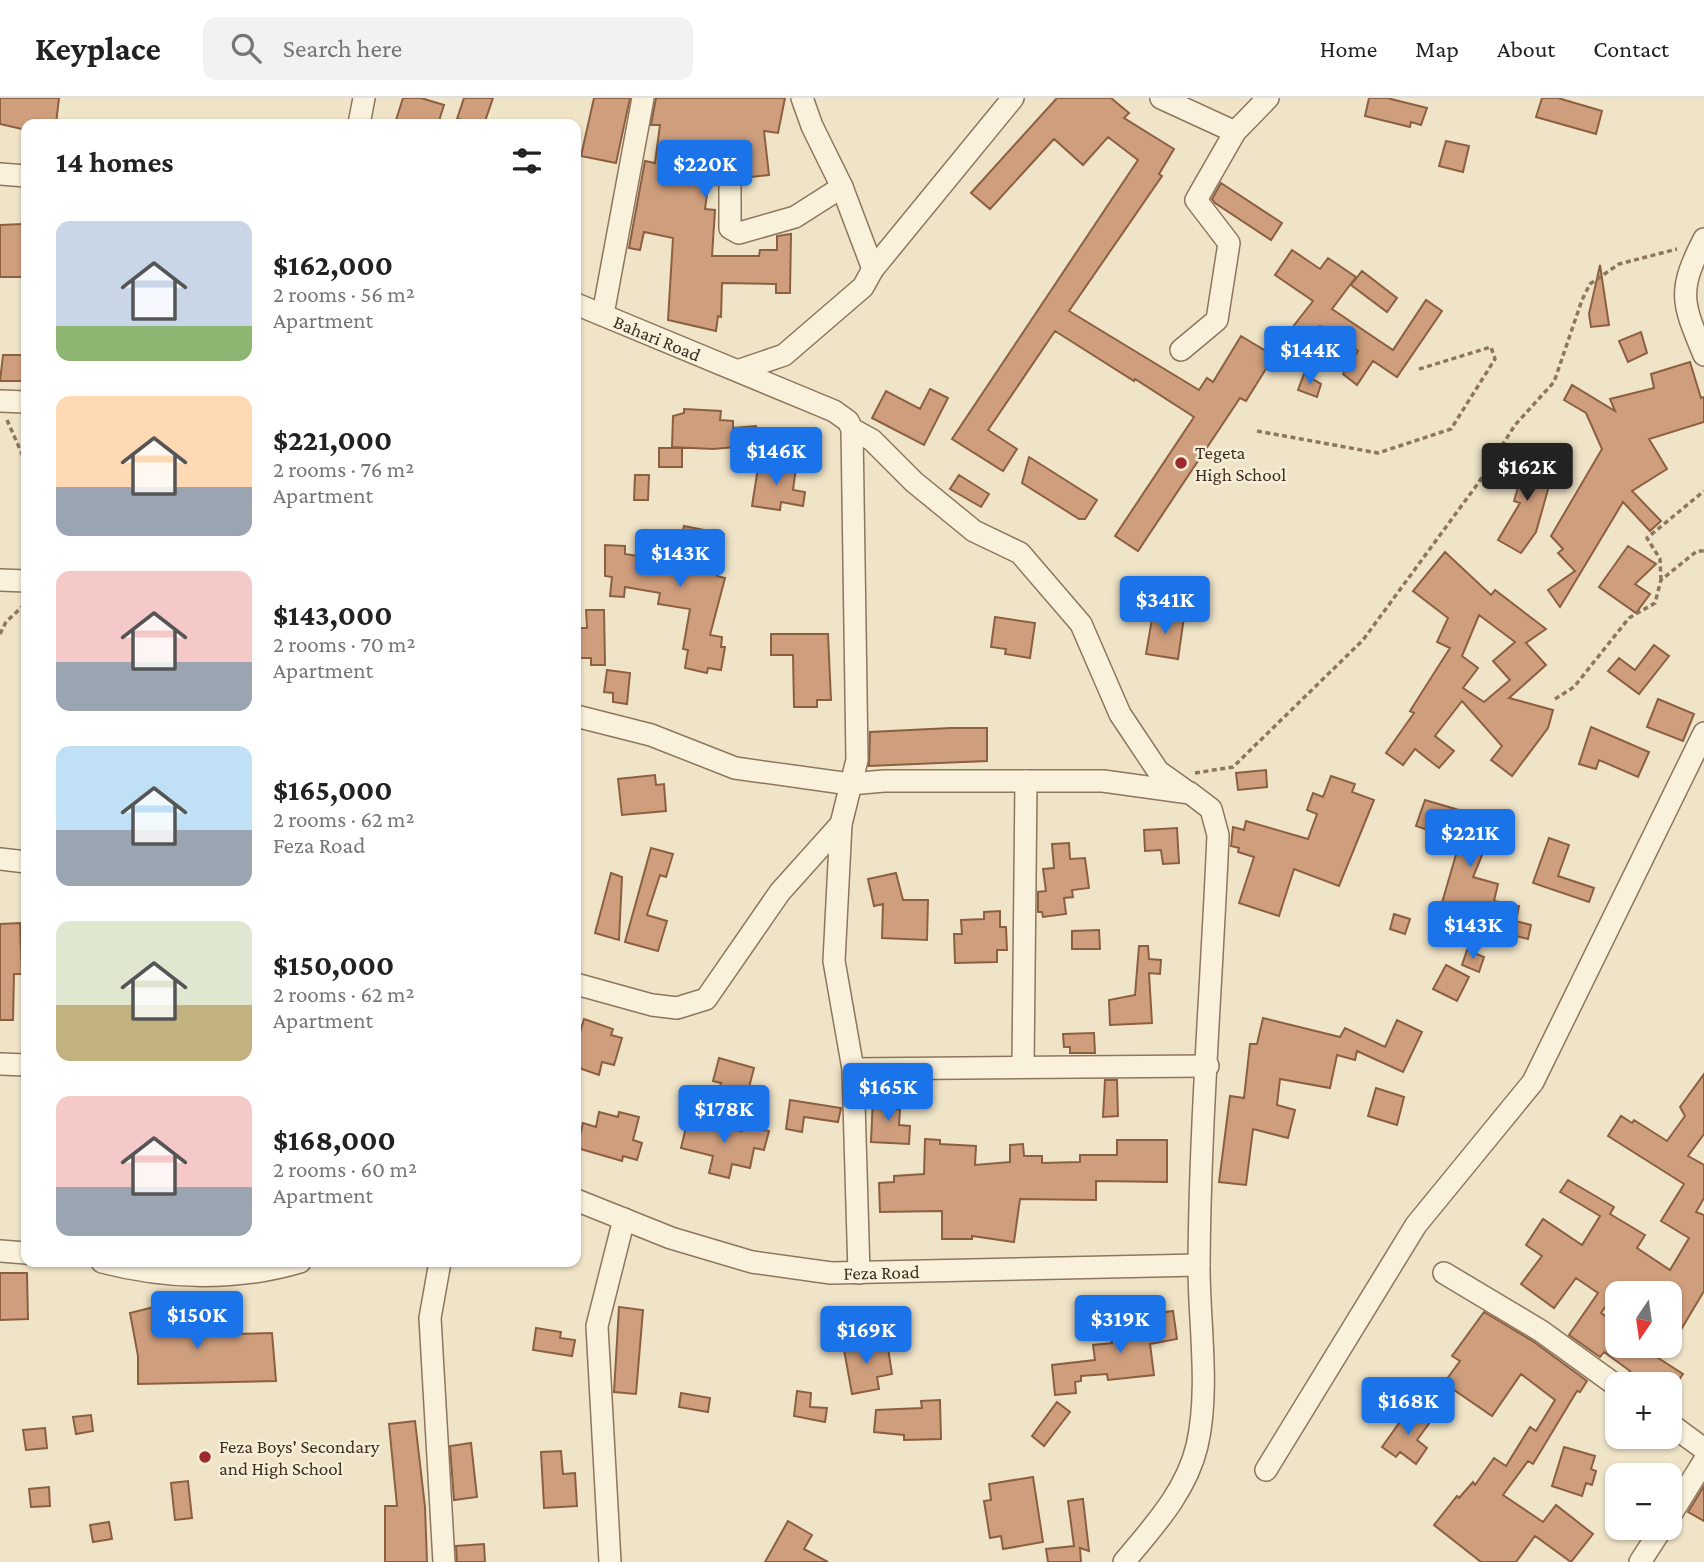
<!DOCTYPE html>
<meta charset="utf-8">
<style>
:root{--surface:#fff;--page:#f2f2f2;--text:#222;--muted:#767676;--line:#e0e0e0;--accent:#1a73e8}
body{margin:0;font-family:"Crimson Pro",serif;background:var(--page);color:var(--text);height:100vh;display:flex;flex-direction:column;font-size:26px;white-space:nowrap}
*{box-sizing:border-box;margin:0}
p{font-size:23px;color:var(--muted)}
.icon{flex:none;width:38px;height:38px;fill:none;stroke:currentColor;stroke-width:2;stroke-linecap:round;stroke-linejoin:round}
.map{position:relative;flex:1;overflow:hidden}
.details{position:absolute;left:21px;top:21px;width:560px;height:1148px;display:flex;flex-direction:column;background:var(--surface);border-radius:14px;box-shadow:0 2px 5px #0004}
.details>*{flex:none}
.needle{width:46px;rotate:193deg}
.controls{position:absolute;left:1605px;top:1183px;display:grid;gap:14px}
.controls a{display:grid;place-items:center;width:77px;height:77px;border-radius:14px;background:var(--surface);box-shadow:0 2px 5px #0004;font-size:35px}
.price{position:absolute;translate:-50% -60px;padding:0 16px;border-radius:7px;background:var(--accent);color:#fff;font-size:23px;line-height:46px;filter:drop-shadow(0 2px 4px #0008)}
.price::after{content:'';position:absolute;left:50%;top:42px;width:21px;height:16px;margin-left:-10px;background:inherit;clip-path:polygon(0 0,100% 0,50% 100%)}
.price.active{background:#222;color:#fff}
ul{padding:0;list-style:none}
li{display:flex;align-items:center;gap:21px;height:175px;padding:0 35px}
li span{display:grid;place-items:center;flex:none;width:196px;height:140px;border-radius:14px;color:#555}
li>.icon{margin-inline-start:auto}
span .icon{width:84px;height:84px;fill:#fffc;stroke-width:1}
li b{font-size:30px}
h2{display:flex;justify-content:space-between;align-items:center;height:84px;padding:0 35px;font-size:30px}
header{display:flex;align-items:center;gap:42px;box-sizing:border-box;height:98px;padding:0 35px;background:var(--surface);border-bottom:2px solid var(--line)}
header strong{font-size:33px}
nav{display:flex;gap:38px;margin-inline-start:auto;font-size:24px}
.search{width:490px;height:63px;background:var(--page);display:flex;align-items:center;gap:18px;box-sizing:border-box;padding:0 24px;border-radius:14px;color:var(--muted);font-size:26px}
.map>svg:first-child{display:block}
</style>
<header>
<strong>Keyplace</strong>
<div class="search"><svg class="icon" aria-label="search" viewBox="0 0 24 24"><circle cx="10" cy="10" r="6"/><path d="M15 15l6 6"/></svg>Search here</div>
<nav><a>Home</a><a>Map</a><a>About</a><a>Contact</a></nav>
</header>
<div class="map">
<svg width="1704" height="1464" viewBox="0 0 1704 1464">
<rect width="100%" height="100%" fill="#f0e4c8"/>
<path fill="#cf9f7d" stroke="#8d5f41" stroke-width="2" fill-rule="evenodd" d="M0,0H59L56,26H26V32L0,26Z
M403,0H421L444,7L438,26H409L396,22Z
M464,0H493L484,26L457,21Z
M594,0H630L616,65L581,58Z
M656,0H785L778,35L764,33L769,77L743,80L742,50L736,44H724L718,50L717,59H712L705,111L715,112L712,158H759L760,152H777V138L791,136L790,195H776V186L722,185L721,219L718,218L716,233L668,222L673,140L644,134L640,152L629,150L645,63L655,65L660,27H651Z
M1057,0H1111L1129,15L1124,20L1174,51L1159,76L1162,78L1069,213L1199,292L1207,280L1213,284L1241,238L1274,258L1246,303L1240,300L1138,453L1115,438L1194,319L1135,281L1134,283L1055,233L988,332L1017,351L1003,373L952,341L1138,62L1108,39L1083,67L1054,41L990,111L971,95Z
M1369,0H1387L1427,10L1421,27L1411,24L1410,29L1365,18Z
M1542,0H1558L1602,13L1596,36L1536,19Z
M1446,43L1469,48L1463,74L1439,68Z
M1221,85L1282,125L1271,142L1215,105L1212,101Z
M22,126L23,179H0V127Z
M1292,152L1320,171L1328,160L1356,179L1332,211L1393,252L1426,202L1442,213L1397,279L1373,263L1357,287L1343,276L1358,253L1320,228L1305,248L1288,235L1313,203L1275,177Z
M1600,167L1609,227L1591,229L1589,216Z
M1362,173L1397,200L1387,214L1351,187Z
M1641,234L1647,255L1628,264L1619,243Z
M3,257H23V283H0Z
M1690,264L1701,300L1704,299V324L1649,341L1667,371L1632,393L1661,423L1650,433L1623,404L1560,509L1548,492L1575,473L1558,455L1563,451L1551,438L1602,351L1586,315L1564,302L1572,287L1615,313L1610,301L1654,290L1651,276Z
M1304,276L1321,286L1317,299L1298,292Z
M930,291L948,300L924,347L872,320L886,293L920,311Z
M684,311L721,313L720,322L733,323V330L756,328L758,347L713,351L672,349L673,318L684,315Z
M659,350H682V369H659Z
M1529,352L1549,358L1541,386L1549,388L1536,434L1521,455L1498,442L1520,405L1514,403Z
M1029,359L1097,402L1085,421H1079L1022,385Z
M759,363L796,369L793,392L805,394L803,408L781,404L780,412L752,408Z
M635,377H649L648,402H634Z
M959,377L989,396L981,409L950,391Z
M684,428L724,436L716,472L717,478L725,480L710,537L722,539L721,549H725L721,572L708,570L707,575L685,570L688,552L683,551L690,511L658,506L660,495L625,489L624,499L610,498L612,479L605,478V447L625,448V456L668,463V456H678Z
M1628,448L1656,466L1635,486L1650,496L1636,515L1599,489Z
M1445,454L1491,497L1495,492L1546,531L1526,545L1546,567L1509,600L1553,612L1548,630L1512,678L1491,662L1502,648L1462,603L1435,638L1454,653L1439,670L1415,651L1403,667L1386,655L1414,615L1410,613L1450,550L1437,544L1448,520L1413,493ZM1479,517L1515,544L1493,563L1510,582L1484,604L1463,590L1478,570L1462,558Z
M586,512H604L605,567H591V560H578L576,530H587Z
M1153,515L1184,519L1178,561L1146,556Z
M995,519L1035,525L1030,560L1005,556L1006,551L991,549Z
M771,536H828L831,602H817V609H794L793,557H771Z
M1654,547L1669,558L1639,596L1608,573L1619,560L1635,572Z
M607,572L630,575L627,606L613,604V595L604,594Z
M1658,601L1694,616L1683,643L1647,629Z
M1591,629L1649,654L1638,679L1599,662L1596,671L1579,666Z
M951,630H987V663L869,668L870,634Z
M1266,672L1267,689L1238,692L1236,675Z
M655,677L656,687L664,686L666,713L622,717L618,681Z
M1331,678L1355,686L1352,694L1374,702L1339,788L1294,771L1279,818L1239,805L1254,759L1238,754L1239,750L1231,748L1233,729L1244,732L1246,723L1308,741L1317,716L1307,712L1313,695L1323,699Z
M1425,702L1496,723L1473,779L1498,786L1494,803L1519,808L1516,823L1531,827L1528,841L1496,833L1498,823L1471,817L1468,826L1452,822L1455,812L1441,808L1460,743L1416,728Z
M1177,730L1179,765L1163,766L1161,752L1145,753L1144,732Z
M1549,740L1569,747L1558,778L1594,790L1589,804L1533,785Z
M1069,745L1070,761L1085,760L1089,790L1072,792L1073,799L1064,800L1066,816L1043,819L1042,814H1038V794L1046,793L1043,771L1054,770L1052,746Z
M651,750L673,756L666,779L660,777L647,817L667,823L658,853L625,844Z
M611,775L622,779L619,842L595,835Z
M896,775L903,802H928L927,842L882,840L883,806L874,808L868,781Z
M1000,813V829H1006L1007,852H997V864L955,865L954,836H962L961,822L984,821V814Z
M1394,816L1410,821L1405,836L1390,831Z
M20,825L22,876H14L13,922H0V826Z
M1099,832L1100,851H1072V833Z
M1139,848H1148L1149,861L1161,862L1160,876L1149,875L1152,925L1110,927L1109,902L1135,897Z
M1467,852L1484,859L1479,874L1462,867Z
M1446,867L1469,879L1457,903L1433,891Z
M1263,920L1340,939L1345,930L1385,949L1397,922L1422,934L1403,974L1357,953L1355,962L1337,957L1330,990L1280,981L1277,1007L1295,1012L1288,1040L1253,1031L1246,1087L1219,1084L1230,998L1244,1000L1250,946H1257Z
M584,921L613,931L611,937L622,940L614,967L602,964L599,977L576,969V937L579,938Z
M1094,935L1095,955H1070V949H1064L1063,936Z
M719,960L754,970L748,993L738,991L737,997L719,992L721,985L713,983Z
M1704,976V1036L1688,1058L1704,1067V1100L1696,1114L1704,1117V1193L1670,1250V1195H1615L1601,1215L1617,1226V1248H1653L1649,1254L1683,1276L1676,1286H1637L1626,1279L1630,1273L1604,1254L1600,1259L1569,1237L1598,1195L1576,1180L1554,1210L1521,1186L1542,1158L1526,1147L1543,1121L1582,1147L1600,1118L1560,1094L1568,1082L1614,1109L1610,1116L1645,1137L1637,1150L1670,1172L1689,1140L1661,1123L1684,1086L1608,1038L1621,1018L1632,1025L1634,1022L1667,1043L1685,1018L1680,1009Z
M1105,982H1117L1118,1018L1103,1019Z
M1376,990L1404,999L1397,1027L1368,1018Z
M873,1000L896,1001L895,1011H900L899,1027L910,1028L909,1046L871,1044Z
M790,1002L841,1010L838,1024L804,1019L802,1034L786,1031Z
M599,1014L618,1019L619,1014L639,1019L633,1042L642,1045L637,1062L623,1058L622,1063L577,1050L583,1025L596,1029Z
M688,1021L742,1033L743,1027L769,1033L764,1052L754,1050L750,1070L732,1066L729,1080L709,1075L713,1058L681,1050Z
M925,1041L940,1042V1046L976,1048L975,1067L1010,1064V1047L1023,1046L1024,1058H1042V1065L1080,1064V1057H1117V1042H1167V1084L1096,1083V1102L1020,1101L1014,1144L972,1138V1141H942V1113L880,1114L879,1085L894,1084V1078L924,1076Z
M0,1175H27L28,1221L0,1222Z
M162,1207L192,1211L189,1237L272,1235L276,1283L138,1286V1258L130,1215Z
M619,1209L643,1212L636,1296L614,1294Z
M1173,1213L1177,1241L1150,1246L1154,1277L1108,1282L1107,1276L1081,1278V1283L1075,1284L1076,1295L1055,1297L1052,1267L1095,1262L1093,1247L1112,1245L1111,1239L1135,1236V1230L1140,1229L1138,1218Z
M1484,1214L1534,1244L1587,1283L1580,1294L1577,1293L1533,1366L1528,1363L1503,1397L1543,1424L1556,1407L1593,1436L1571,1464L1535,1438L1516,1464H1481L1434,1427L1457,1398L1459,1400L1473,1384L1475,1387L1494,1360L1506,1368L1530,1329L1536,1333L1555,1302L1521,1276L1492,1318L1444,1285L1460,1263L1452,1258Z
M536,1230L561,1234L560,1240L575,1242L572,1258L533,1252Z
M865,1243L866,1249L888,1250L892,1276L877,1279L879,1291L852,1296L843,1246Z
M797,1293L811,1295L810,1309L827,1310L825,1324L794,1318Z
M681,1295L710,1300L708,1314L679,1309Z
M940,1302L941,1341L904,1342V1337L874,1334L876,1312L922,1310L921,1303Z
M1057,1304L1070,1314L1044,1348L1032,1338Z
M1410,1310L1430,1324L1417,1342L1427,1350L1416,1366L1400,1354L1396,1359L1382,1349Z
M91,1317L93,1333L76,1336L73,1319Z
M415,1323L425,1409L427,1464H385V1408H397L389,1326Z
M45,1330L47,1350L26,1352L23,1332Z
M471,1345L477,1399L454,1402L450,1348Z
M1564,1349L1595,1358L1591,1371L1596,1373L1592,1387L1586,1385L1582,1398L1552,1388Z
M561,1353L563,1376L575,1375L577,1408L544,1410L541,1354Z
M1033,1379L1043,1444L1003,1451L1001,1438L990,1440L984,1403L991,1402L989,1386Z
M188,1383L192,1420L175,1422L171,1385Z
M1704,1388V1423L1688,1414Z
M49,1389L50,1408L31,1409L29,1391Z
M1083,1401L1089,1453L1080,1450L1081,1464H1048L1046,1451L1074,1448L1068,1403Z
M788,1423L812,1437L804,1451L828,1464H765Z
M109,1424L112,1441L93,1444L90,1427Z
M484,1446L485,1464H457L456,1448Z"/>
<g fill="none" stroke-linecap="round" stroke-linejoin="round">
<defs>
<g id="minor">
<path d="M802,0L812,28L842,89"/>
<path d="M1161,0L1235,34"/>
<path d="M359,26L364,0"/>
<path d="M730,56V130L739,135L795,119L842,89L873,171"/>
<path d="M0,76L26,78"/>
<path d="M1704,141C1677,194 1682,204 1704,257"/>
<path id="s1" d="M576,206L834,313L848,323L852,331L857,662L841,726L834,863L853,971L859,1175"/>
<path d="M603,216L643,0"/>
<path d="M1181,252L1217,222L1229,145L1196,102L1235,34L1268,0"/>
<path d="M740,272L784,257L863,189L873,171L1013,0"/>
<path d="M0,303L26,304"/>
<path d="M852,331L872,342L914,384L974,433L1020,455L1081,526L1120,616L1158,673L1186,693"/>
<path d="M0,482L26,483"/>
<path d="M576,618L651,637L735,670L850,686L884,683H1103L1190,695L1211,711L1218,737C1212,880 1200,1024 1199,1168C1199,1226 1210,1291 1197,1348C1186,1394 1153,1429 1124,1464"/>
<path d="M0,761L26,764"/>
<path d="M576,886L652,907L677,910L706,901L780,794L841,726"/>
<path d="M0,966L26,967"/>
<path d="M1023,969L1026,683"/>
<path d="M853,971L1208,968"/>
<path id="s2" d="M576,1102L671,1140L752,1164L831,1175L1199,1167"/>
<path d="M0,1153L26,1155"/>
<path d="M102,1164C167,1181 236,1183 300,1164"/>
<path d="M440,1164L430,1220L444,1464"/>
<path d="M1444,1175L1541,1233L1617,1288"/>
<path d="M1670,1326L1704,1351"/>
<path d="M1266,1372L1416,1127L1533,984L1704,635"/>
<path d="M1670,1418L1704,1363"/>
<path d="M610,1464L597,1228L624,1121"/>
<path d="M1640,1464L1662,1430"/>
</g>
</defs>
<use href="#minor" stroke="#8d765c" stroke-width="24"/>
<path stroke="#8d765c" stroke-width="3.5" stroke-dasharray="5 3.5" stroke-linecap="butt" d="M7,322L26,365
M1257,333L1378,355L1451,331L1495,261L1491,249L1416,272
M1661,482L1660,461L1647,440L1704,393
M0,536L6,524L26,505
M1555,601L1574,589L1629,520L1655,505L1661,482L1697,453H1704
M1195,675L1233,669L1363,542L1479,384L1515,327L1554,284L1582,202L1590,186L1619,166L1677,151"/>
<use href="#minor" stroke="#faf1dc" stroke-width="21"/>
</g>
<g fill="#9e2a2b" stroke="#f7eed8" stroke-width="2.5">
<circle cx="1181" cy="365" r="7"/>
<circle cx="205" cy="1359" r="7"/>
</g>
<g text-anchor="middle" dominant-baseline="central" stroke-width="5" stroke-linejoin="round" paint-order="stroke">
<g font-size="19" fill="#3d2e20" stroke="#f7eed8">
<text stroke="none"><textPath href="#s1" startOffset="88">Bahari Road</textPath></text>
<text stroke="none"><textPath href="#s2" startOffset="317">Feza Road</textPath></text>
</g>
<g font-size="19" fill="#3d2e20" stroke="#f7eed8" text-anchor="start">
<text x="1195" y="354">Tegeta<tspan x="1195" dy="22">High School</tspan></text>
<text x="219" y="1348">Feza Boys' Secondary<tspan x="219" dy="22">and High School</tspan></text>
</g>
</g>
</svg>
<div class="controls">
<a><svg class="needle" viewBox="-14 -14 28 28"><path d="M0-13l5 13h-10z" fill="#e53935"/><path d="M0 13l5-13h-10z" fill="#767676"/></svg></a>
<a>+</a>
<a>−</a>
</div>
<b class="price" style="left:705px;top:102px">$220K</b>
<b class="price" style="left:1310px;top:288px">$144K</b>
<b class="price" style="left:776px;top:389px">$146K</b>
<b class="price active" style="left:1527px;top:405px">$162K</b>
<b class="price" style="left:680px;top:491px">$143K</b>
<b class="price" style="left:1165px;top:538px">$341K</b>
<b class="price" style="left:1470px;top:771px">$221K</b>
<b class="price" style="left:1473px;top:863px">$143K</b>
<b class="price" style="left:888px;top:1025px">$165K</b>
<b class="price" style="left:724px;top:1047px">$178K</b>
<b class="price" style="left:197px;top:1253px">$150K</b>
<b class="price" style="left:1120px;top:1257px">$319K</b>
<b class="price" style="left:866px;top:1268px">$169K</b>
<b class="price" style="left:1408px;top:1339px">$168K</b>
<section class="details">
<h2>14 homes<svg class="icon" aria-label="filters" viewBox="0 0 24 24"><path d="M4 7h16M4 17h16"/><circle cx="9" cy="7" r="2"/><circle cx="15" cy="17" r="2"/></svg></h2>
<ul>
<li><span style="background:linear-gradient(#c9d6e8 75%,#8fb573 0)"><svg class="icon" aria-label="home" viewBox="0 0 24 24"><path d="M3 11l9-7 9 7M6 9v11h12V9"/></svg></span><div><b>$162,000</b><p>2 rooms · 56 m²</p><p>Apartment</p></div></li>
<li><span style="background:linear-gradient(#ffd9b3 65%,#9aa5b1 0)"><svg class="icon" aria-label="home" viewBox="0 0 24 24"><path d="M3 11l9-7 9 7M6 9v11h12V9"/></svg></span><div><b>$221,000</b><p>2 rooms · 76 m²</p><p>Apartment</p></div></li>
<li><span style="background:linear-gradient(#f6c9c9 65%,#9aa5b1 0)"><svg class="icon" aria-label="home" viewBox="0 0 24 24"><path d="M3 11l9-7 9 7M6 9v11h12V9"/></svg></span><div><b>$143,000</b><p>2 rooms · 70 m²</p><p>Apartment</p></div></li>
<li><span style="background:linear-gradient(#bfe0f5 60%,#9aa5b1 0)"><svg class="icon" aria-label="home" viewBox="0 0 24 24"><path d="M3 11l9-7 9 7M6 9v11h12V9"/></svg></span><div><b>$165,000</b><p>2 rooms · 62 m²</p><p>Feza Road</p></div></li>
<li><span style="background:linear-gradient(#dfe7d0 60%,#c2b280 0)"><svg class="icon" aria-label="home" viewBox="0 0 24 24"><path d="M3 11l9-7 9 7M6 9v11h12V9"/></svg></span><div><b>$150,000</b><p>2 rooms · 62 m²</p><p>Apartment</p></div></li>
<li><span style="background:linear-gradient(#f6c9c9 65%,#9aa5b1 0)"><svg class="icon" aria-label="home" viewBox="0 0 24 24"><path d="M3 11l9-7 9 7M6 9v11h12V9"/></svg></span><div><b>$168,000</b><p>2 rooms · 60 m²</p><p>Apartment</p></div></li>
</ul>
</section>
</div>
